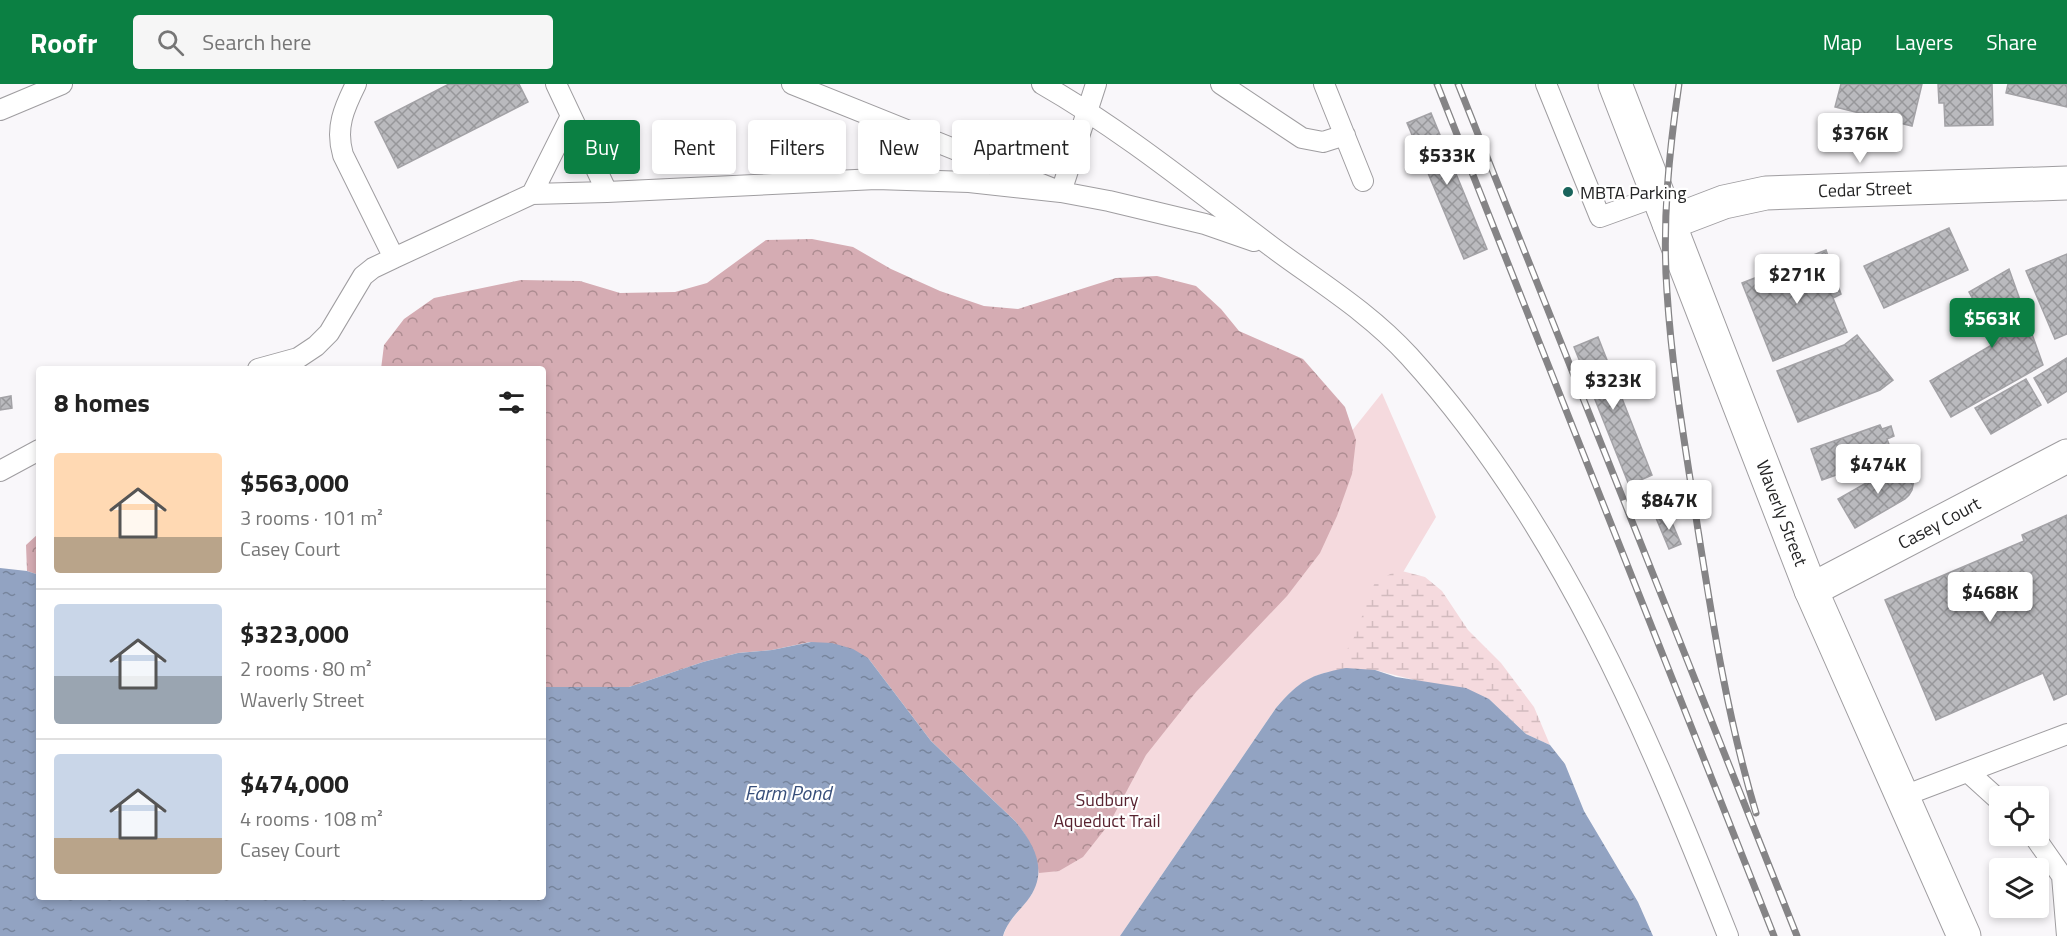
<!DOCTYPE html>
<meta charset="utf-8">
<style>
:root{--surface:#fff;--page:#f6f6f6;--text:#222;--muted:#767676;--line:#e0e0e0;--accent:#0b8043}
body{margin:0;font-family:"Titillium Web",sans-serif;background:var(--page);color:var(--text);height:100vh;display:flex;flex-direction:column;font-size:22px;white-space:nowrap}
*{box-sizing:border-box;margin:0}
p{font-size:20px;color:var(--muted)}
.icon{flex:none;width:33px;height:33px;fill:none;stroke:currentColor;stroke-width:2;stroke-linecap:round;stroke-linejoin:round}
.map{position:relative;flex:1;overflow:hidden}
.drawer{position:absolute;left:36px;top:282px;width:510px;height:534px;display:flex;flex-direction:column;background:var(--surface);border-radius:6px;box-shadow:0 3px 9px #0003}
.drawer>*{flex:none}
.banner{position:absolute;left:564px;top:36px;width:570px;height:54px;display:flex;gap:12px}
.buttons{position:absolute;left:1989px;top:702px;display:grid;gap:12px}
.buttons a{display:grid;place-items:center;width:60px;height:60px;border-radius:6px;background:var(--surface);box-shadow:0 3px 9px #0003;font-size:30px}
.price{position:absolute;translate:-50% -51px;padding:0 14px;border-radius:6px;background:#fff;color:#222;font-size:20px;line-height:39px;filter:drop-shadow(0 2px 3px #0008)}
.price::after{content:'';position:absolute;left:50%;top:36px;width:18px;height:14px;margin-left:-9px;background:inherit;clip-path:polygon(0 0,100% 0,50% 100%)}
.price.selected{background:var(--accent);color:#fff}
ul{padding:0;list-style:none}
li{display:flex;align-items:center;gap:18px;height:150px;padding:0 18px}
li+li{border-top:2px solid var(--line)}
li span{display:grid;place-items:center;flex:none;width:168px;height:120px;border-radius:6px;color:#555}
li>.icon{margin-inline-start:auto}
span .icon{width:72px;height:72px;fill:#fffc;stroke-width:1}
li b{font-size:26px}
h2{display:flex;justify-content:space-between;align-items:center;height:72px;padding:0 18px;font-size:26px}
.chip{padding:0 21px;border-radius:6px;background:var(--surface);box-shadow:0 3px 9px #0003;font-size:21px;line-height:54px}
.chip.selected{background:var(--accent);color:#fff}
header{display:flex;align-items:center;gap:36px;box-sizing:border-box;height:84px;padding:0 30px;background:var(--accent);color:#fff}
header strong{font-size:28px}
nav{display:flex;gap:33px;margin-inline-start:auto;font-size:21px}
.search{width:420px;height:54px;background:var(--page);display:flex;align-items:center;gap:15px;box-sizing:border-box;padding:0 21px;border-radius:6px;color:var(--muted);font-size:22px}
.map>svg:first-child{display:block}
</style>
<header>
<strong>Roofr</strong>
<div class="search"><svg class="icon" aria-label="search" viewBox="0 0 24 24"><circle cx="10" cy="10" r="6"/><path d="M15 15l6 6"/></svg>Search here</div>
<nav><a>Map</a><a>Layers</a><a>Share</a></nav>
</header>
<div class="map">
<svg width="2067" height="852" viewBox="0 0 2067 852">
<defs>
<pattern id="forest-crowns" width="20" height="18" patternUnits="userSpaceOnUse" patternTransform="scale(1.5)"><rect width="20" height="18" fill="#d5acb3"/><path d="M2 6a3 3 0 1 1 6 0M12 15a3 3 0 1 1 6 0" fill="none" stroke="#ad8c91"/></pattern>
<pattern id="wetland-marsh" width="20" height="14" patternUnits="userSpaceOnUse" patternTransform="scale(1.5)"><rect width="20" height="14" fill="#f5dade"/><path d="M1 5h8M5 5V1M11 12h8M15 12V8" fill="none" stroke="#d2bbbe"/></pattern>
<pattern id="water-ripples" width="26" height="14" patternUnits="userSpaceOnUse" patternTransform="scale(1.5)"><rect width="26" height="14" fill="#92a3c2"/><path d="M2 4q2-2 4 0t4 0M15 11q2-2 4 0t4 0" fill="none" stroke="#77859d"/></pattern>
<pattern id="building-cross-hatch" width="8" height="8" patternUnits="userSpaceOnUse" patternTransform="scale(1.5)"><rect width="8" height="8" fill="#bababe"/><path d="M0 0l8 8M0 8l8-8" fill="none" stroke="#97979a"/></pattern>
</defs>
<rect width="100%" height="100%" fill="#f9f7fa"/>
<path fill="#f5dade" d="M1382,309L1436,433L1346,584C1311,591 1300,596 1276,624L1120,852H1003L1008,840L1032,810L1038,778L1025,749L1015,737L1265,456Z"/>
<path fill="url(#forest-crowns)" d="M812,155L853,163L891,185L940,207L984,222L1018,225L1116,194L1157,192L1196,202L1221,225L1239,247L1303,275L1345,323L1356,356L1352,390L1337,432L1320,469L1287,512L1196,608L1146,671L1109,740L1083,773L1059,787L1039,789C1036,770 1028,752 1015,737L931,657L868,574L810,558L772,566L738,569L703,578L629,603H543V285H381L384,261L404,235L434,214L521,196L580,197L620,209L675,208L707,199L766,156Z
M39,449V491L27,487L26,461Z"/>
<path fill="url(#wetland-marsh)" d="M1398,486L1425,493L1442,507L1468,546L1501,579L1534,623L1550,661L1526,650L1489,615L1375,586L1326,588L1351,561L1375,498Z"/>
<path fill="url(#water-ripples)" d="M0,484L27,487L39,491V813H543V603H629L703,578L738,569L772,566L811,558L832,559L853,565L868,574L931,657L1015,737C1036,762 1049,789 1027,817C1018,828 1007,838 1003,852H0Z
M1346,584L1375,586L1396,593L1466,604L1489,615L1526,650L1550,661L1565,680L1584,727L1638,818L1653,852H1120L1276,624C1300,596 1310,591 1346,584Z"/>
<path fill="url(#building-cross-hatch)" stroke="#a3a2a6" stroke-width="1.5" d="M449,0H519L528,18L398,84L375,38Z
M1841,0H1922L1912,42L1835,23Z
M1938,0H1992L1993,41L1945,42L1944,19H1939Z
M2008,0H2067V23L2006,9Z
M1431,29L1487,165L1464,175L1407,39Z
M1949,144L1968,186L1884,224L1864,182Z
M1826,166L1841,210L1833,214L1847,248L1773,277L1742,199Z
M2067,170V250L2055,255L2026,187Z
M2009,185L2043,281L1951,333L1930,297L1997,258L1969,208Z
M1857,251L1893,296L1880,306L1798,338L1777,287L1844,261Z
M1598,253L1652,391L1629,401L1574,263Z
M2067,274V307L2048,319L2034,294Z
M2026,295L2041,321L1991,350L1975,324Z
M11,312L12,324L0,326V314Z
M1880,341L1882,345L1891,342L1894,352L1887,355L1893,371L1822,396L1811,365Z
M1903,378L1911,386L1914,396L1912,406L1909,411L1905,415L1855,444L1838,415Z
M1668,429L1681,460L1669,465L1656,434Z
M2067,431V610L2054,616L2043,589L1936,636L1885,516L2024,457L2022,451Z"/>
<g fill="none" stroke-linecap="round" stroke-linejoin="round">
<defs>
<path id="lane" d="M356,0C344,24 335,44 343,71L394,174L532,110L607,108L556,0
M792,0L1061,108L1096,0
M1042,0C1124,47 1197,107 1272,163C1319,198 1369,228 1409,272C1559,437 1647,647 1728,852
M1221,0L1302,54L1323,58L1345,51
M1324,0L1363,97
M1546,0L1600,133L1658,112
M0,26L62,0
M607,108L876,95L969,98L1061,108L1109,117L1205,140L1254,157
M532,110L571,32
M258,285L298,274L316,262L329,249L363,192L373,184L394,174
M0,387L39,366
M1968,688L2000,717
M1901,713L2067,650
M2034,752L2062,792L2067,852"/>
<path id="street" d="M1669,139L1724,118L1766,109L2067,99
M1811,506L2067,372"/>
<path id="primary" d="M1615,0L1811,506L1964,852"/>
</defs>
<use href="#lane" stroke="#9f9da0" stroke-width="22"/>
<use href="#street" stroke="#9f9da0" stroke-width="35"/>
<use href="#primary" stroke="#9f9da0" stroke-width="35"/>
<use href="#lane" stroke="#fff" stroke-width="20"/>
<use href="#street" stroke="#fff" stroke-width="33"/>
<use href="#primary" stroke="#fff" stroke-width="33"/>
<defs>
<path id="rail" d="M1437,0L1774,852
M1458,0L1797,852
M1679,0C1669,68 1662,138 1667,208C1672,288 1686,367 1698,446C1713,541 1728,636 1756,729"/>
</defs>
<use href="#rail" stroke="#858486" stroke-width="7"/>
<use href="#rail" stroke="#fff" stroke-width="4.5" stroke-dasharray="14" stroke-linecap="butt"/>
</g>
<circle fill="#1a645c" stroke="#fff" stroke-width="2" cx="1568" cy="108" r="6"/>
<g text-anchor="middle" dominant-baseline="central" stroke-width="4.5" stroke-linejoin="round" paint-order="stroke">
<g font-size="18" fill="#242425" stroke="#fff">
<text transform="translate(1865 105) rotate(-2)">Cedar Street</text>
<text transform="translate(1782 429) rotate(69)">Waverly Street</text>
<text transform="translate(1939 439) rotate(-28)">Casey Court</text>
</g>
<g font-size="18" fill="#242425" stroke="#fff" text-anchor="start">
<text x="1580" y="108">MBTA Parking</text>
</g>
<g font-size="18" fill="#582330" stroke="#fff">
<text x="1107" y="715">Sudbury<tspan x="1107" dy="21">Aqueduct Trail</tspan></text>
</g>
<g font-size="20" font-style="italic" fill="#374e7a" stroke="#fff">
<text x="788" y="708">Farm Pond</text>
</g>
</g>
</svg>
<div class="buttons">
<a><svg class="icon" aria-label="locate" viewBox="0 0 24 24"><circle cx="12" cy="12" r="6"/><path d="M12 2v4M12 18v4M2 12h4M18 12h4"/></svg></a>
<a><svg class="icon" aria-label="layers" viewBox="0 0 24 24"><path d="M12 4l9 5-9 5-9-5zM3 14l9 5 9-5"/></svg></a>
</div>
<b class="price" style="left:1860px;top:80px">$376K</b>
<b class="price" style="left:1447px;top:102px">$533K</b>
<b class="price" style="left:1797px;top:221px">$271K</b>
<b class="price selected" style="left:1992px;top:265px">$563K</b>
<b class="price" style="left:1613px;top:327px">$323K</b>
<b class="price" style="left:1878px;top:411px">$474K</b>
<b class="price" style="left:1669px;top:447px">$847K</b>
<b class="price" style="left:1990px;top:539px">$468K</b>
<div class="banner">
<a class="chip selected">Buy</a>
<a class="chip">Rent</a>
<a class="chip">Filters</a>
<a class="chip">New</a>
<a class="chip">Apartment</a>
</div>
<section class="drawer">
<h2>8 homes<svg class="icon" aria-label="filters" viewBox="0 0 24 24"><path d="M4 7h16M4 17h16"/><circle cx="9" cy="7" r="2"/><circle cx="15" cy="17" r="2"/></svg></h2>
<ul>
<li><span style="background:linear-gradient(#ffd9b3 70%,#b9a48a 0)"><svg class="icon" aria-label="home" viewBox="0 0 24 24"><path d="M3 11l9-7 9 7M6 9v11h12V9"/></svg></span><div><b>$563,000</b><p>3 rooms · 101 m²</p><p>Casey Court</p></div></li>
<li><span style="background:linear-gradient(#c9d6e8 60%,#9aa5b1 0)"><svg class="icon" aria-label="home" viewBox="0 0 24 24"><path d="M3 11l9-7 9 7M6 9v11h12V9"/></svg></span><div><b>$323,000</b><p>2 rooms · 80 m²</p><p>Waverly Street</p></div></li>
<li><span style="background:linear-gradient(#c9d6e8 70%,#b9a48a 0)"><svg class="icon" aria-label="home" viewBox="0 0 24 24"><path d="M3 11l9-7 9 7M6 9v11h12V9"/></svg></span><div><b>$474,000</b><p>4 rooms · 108 m²</p><p>Casey Court</p></div></li>
</ul>
</section>
</div>
